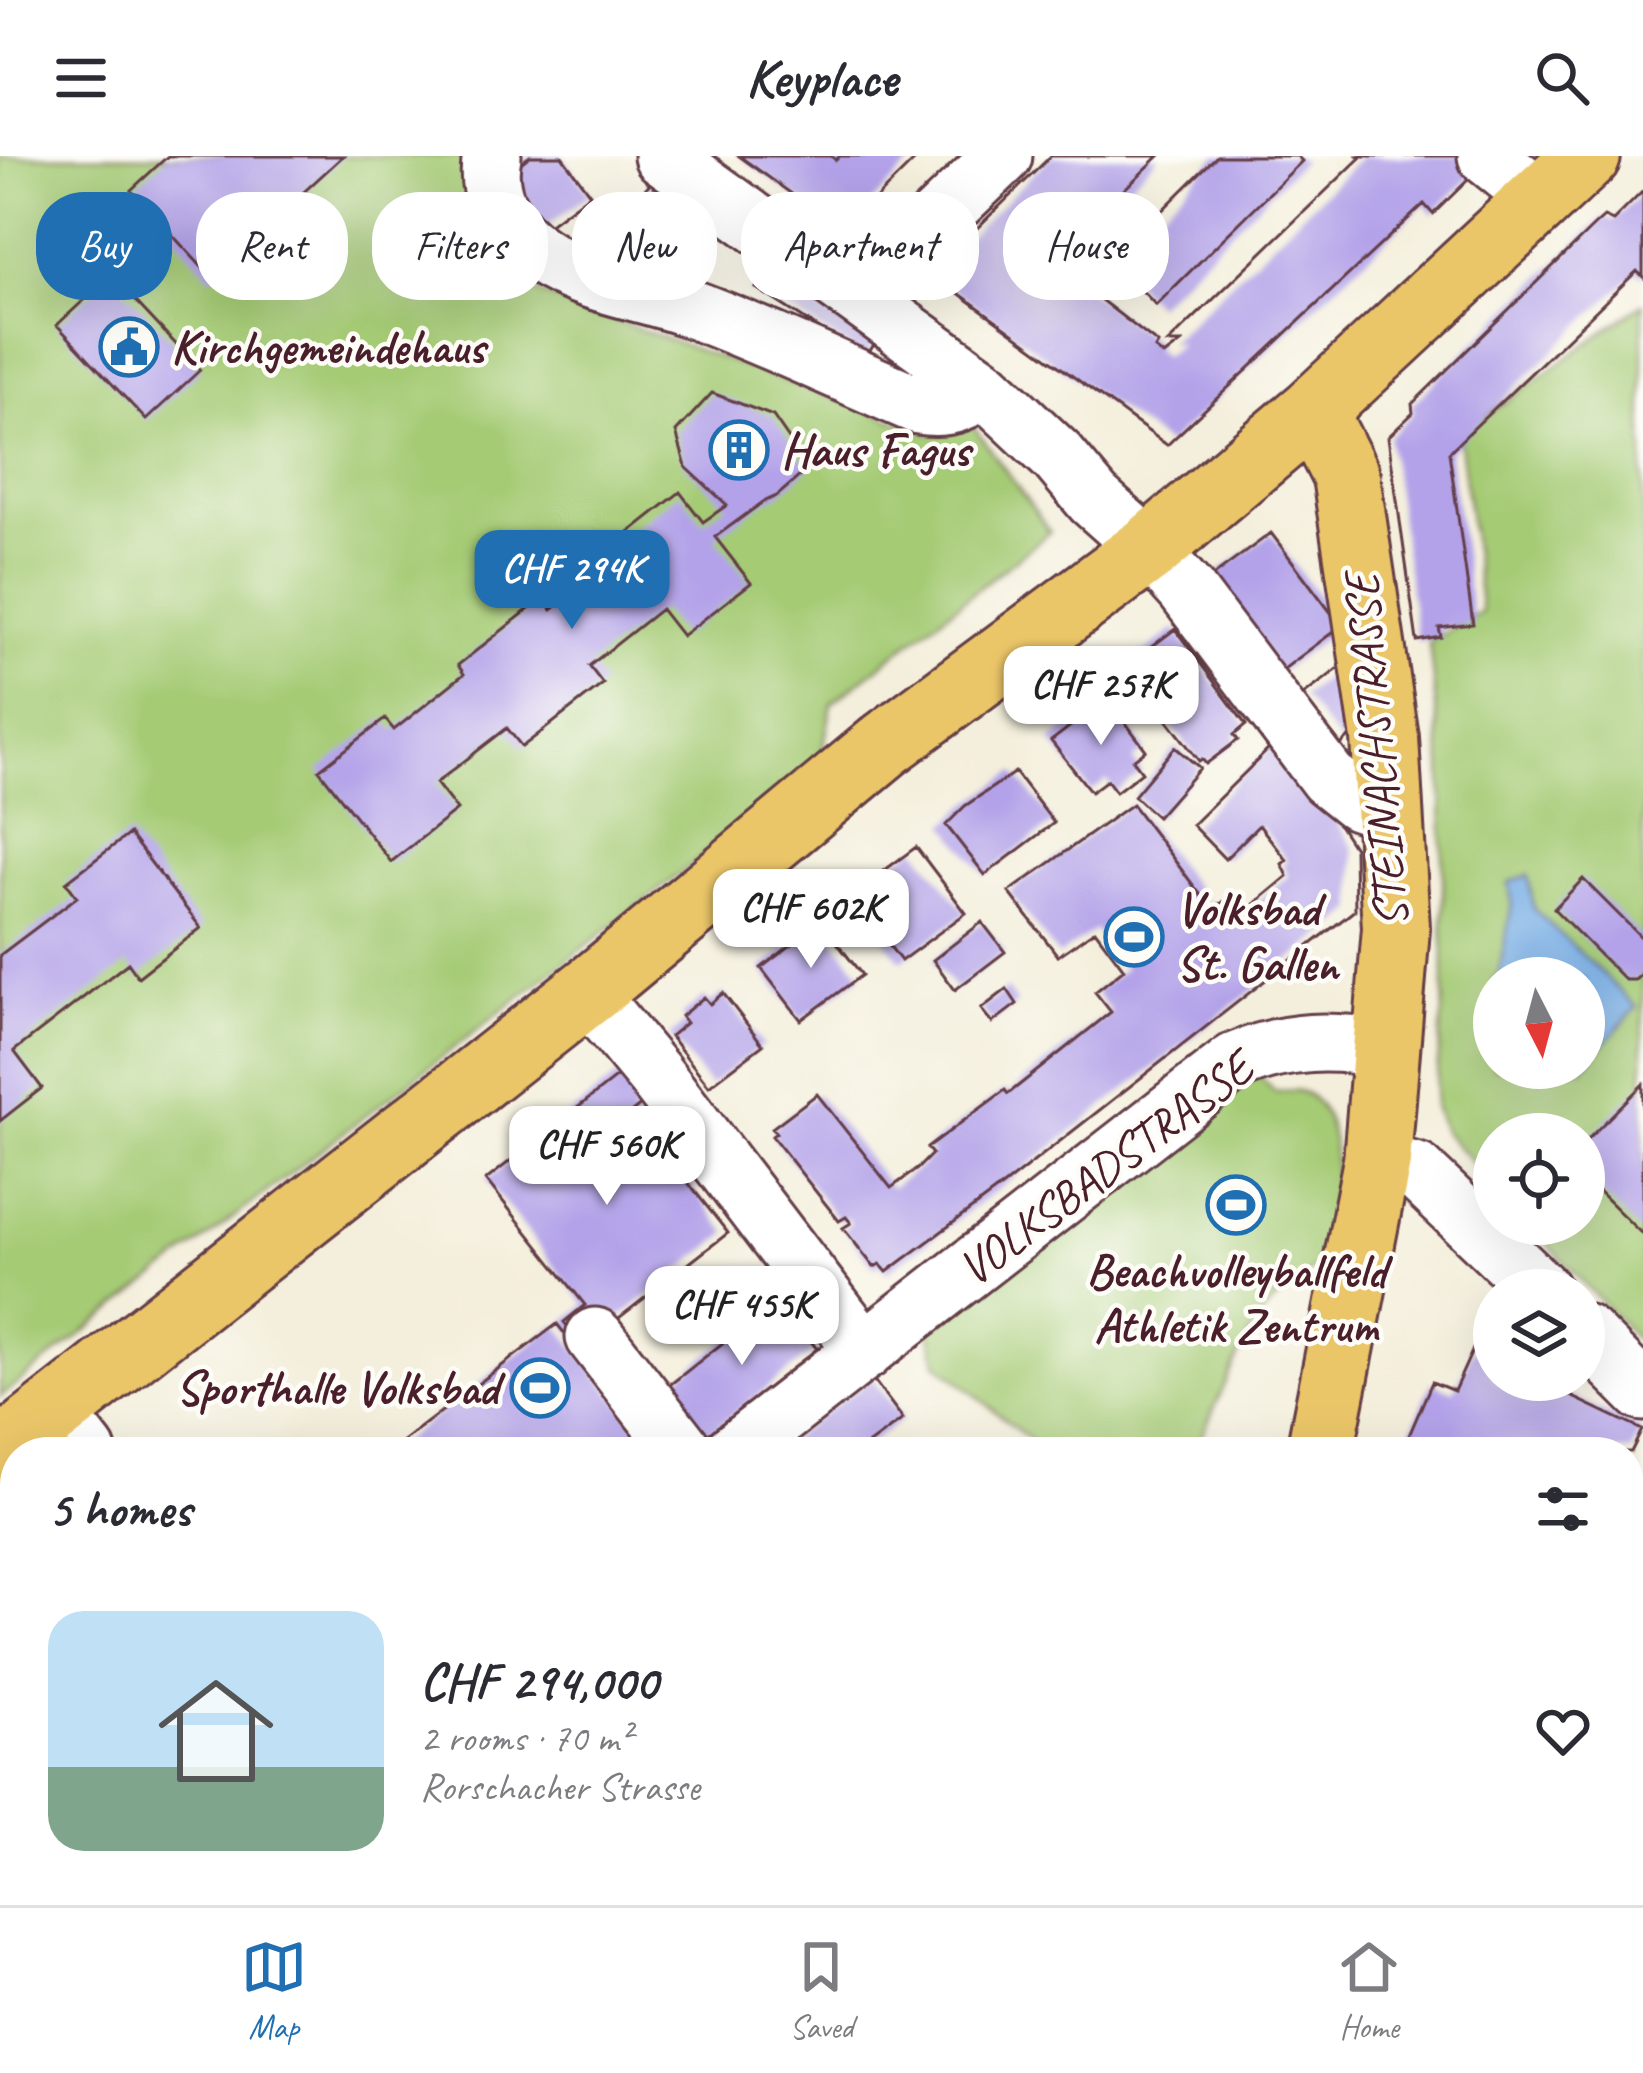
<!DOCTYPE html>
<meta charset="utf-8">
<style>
:root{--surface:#fff;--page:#f2f2f3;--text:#2b2b33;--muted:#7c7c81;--line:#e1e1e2;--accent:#1f6fb2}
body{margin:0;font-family:Caveat,sans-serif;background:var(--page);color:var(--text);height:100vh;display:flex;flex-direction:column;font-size:45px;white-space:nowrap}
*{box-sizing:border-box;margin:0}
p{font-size:39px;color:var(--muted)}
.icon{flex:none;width:66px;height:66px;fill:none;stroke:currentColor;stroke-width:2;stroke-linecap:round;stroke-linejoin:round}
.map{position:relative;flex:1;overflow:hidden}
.details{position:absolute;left:0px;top:1281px;width:1644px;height:468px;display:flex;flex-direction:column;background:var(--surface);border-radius:48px 48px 0 0;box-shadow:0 12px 48px #0002}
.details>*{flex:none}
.guide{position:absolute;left:36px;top:36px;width:1572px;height:108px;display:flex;gap:24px}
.needle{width:78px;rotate:174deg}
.controls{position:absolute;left:1473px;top:801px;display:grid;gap:24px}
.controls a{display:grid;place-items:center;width:132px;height:132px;border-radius:50%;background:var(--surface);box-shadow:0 12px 48px #0002;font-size:60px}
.price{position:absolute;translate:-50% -102px;padding:0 27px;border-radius:24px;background:#fff;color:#222;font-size:39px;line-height:78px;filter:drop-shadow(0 3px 6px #0008)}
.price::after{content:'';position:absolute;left:50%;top:72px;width:36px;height:27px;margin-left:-18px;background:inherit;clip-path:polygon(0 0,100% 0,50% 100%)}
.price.active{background:var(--accent);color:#fff}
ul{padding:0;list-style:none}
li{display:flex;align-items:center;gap:36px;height:300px;padding:0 48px}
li+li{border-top:3px solid var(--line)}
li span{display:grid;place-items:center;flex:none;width:336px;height:240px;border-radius:36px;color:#555}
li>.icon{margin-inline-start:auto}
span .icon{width:144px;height:144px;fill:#fffc;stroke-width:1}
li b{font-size:51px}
h2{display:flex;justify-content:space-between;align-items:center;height:144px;padding:0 48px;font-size:51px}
.pill{padding:0 42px;border-radius:48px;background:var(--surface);box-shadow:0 12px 48px #0002;font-size:42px;line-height:108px}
.pill.active{background:var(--accent);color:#fff}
header{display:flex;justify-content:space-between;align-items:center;height:156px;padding:0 48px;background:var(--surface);font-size:54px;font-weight:600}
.dock{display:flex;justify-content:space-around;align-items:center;height:168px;border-top:3px solid var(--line);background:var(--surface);font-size:33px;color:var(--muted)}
.dock a{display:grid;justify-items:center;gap:6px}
.dock .active{color:var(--accent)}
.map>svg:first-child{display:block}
</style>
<header><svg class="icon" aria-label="menu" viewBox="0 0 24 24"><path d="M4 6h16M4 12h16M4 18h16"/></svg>Keyplace<svg class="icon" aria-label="search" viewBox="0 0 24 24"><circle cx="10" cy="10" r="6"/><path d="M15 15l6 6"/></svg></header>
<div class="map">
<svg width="1643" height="1749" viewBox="0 0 1643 1749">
<rect width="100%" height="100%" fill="#fdfcf7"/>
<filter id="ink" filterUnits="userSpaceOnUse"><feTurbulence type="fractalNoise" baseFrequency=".00833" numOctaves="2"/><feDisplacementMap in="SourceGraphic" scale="24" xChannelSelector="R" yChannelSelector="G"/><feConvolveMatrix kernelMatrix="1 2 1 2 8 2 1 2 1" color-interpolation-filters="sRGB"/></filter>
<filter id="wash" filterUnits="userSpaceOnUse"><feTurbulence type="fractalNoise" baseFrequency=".004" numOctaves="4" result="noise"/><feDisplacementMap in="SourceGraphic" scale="48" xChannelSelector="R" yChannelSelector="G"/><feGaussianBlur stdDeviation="2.7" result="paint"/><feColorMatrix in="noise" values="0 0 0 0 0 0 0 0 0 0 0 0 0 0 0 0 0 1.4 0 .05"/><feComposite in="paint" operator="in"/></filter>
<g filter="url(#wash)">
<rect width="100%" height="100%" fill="#f4efdc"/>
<path fill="#cedbfa" d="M15,1296V1734H417L429,1749H0V1299Z"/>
<path fill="#a5cb75" stroke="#787550" stroke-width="3" fill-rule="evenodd" d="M0,0H471L466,111L933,278L974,271L1050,376L832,547L820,610L0,1241Z
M1643,148V1191L1529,1068H1584V978H1494V1030L1443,975L1434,950L1444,843L1442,609L1429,486L1481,456L1459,279ZM1494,822H1584V912H1494Z
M1258,918L1275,936C1284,935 1293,933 1302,936C1349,955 1335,1061 1322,1098C1312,1125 1273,1140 1258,1164C1233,1205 1215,1253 1194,1296H1044L937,1207L930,1175Z"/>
<path fill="#77ade5" stroke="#606688" stroke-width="3" d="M1528,719L1534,753L1637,851L1584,910V822H1498L1512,747L1509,726Z"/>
<g id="blocks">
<path fill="#b3a2e9" d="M168,0H343L211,121L131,34Z
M530,0H562L590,38L539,76L499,23Z
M739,0H831L836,4L840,0H919L843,75Z
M1051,0H1159L1056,99L1053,96L1047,102L1158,188L1155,193L1164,200L1181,187H1168L1360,2L1358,0H1459L1475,17L1433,58L1424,48L1167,289L931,117Z
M1217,0H1297L1302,5L1156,149L1112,104Z
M659,17L708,60L671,102L622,59Z
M1643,35V121L1637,115L1449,296L1473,468L1439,472L1441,481L1417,485L1388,281L1413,257L1412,248L1594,70L1604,61L1613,65Z
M783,92L890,165L865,202L756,132Z
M111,119L200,214L146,264L57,169Z
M712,237L773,260L809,312L777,340L763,346L715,381L751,427L682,480L661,453L589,510L603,528L522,591L507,572L436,627L457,654L391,706L319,614L385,563L394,574L464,518L458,509L543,442L552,454L621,400L613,389L680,336L703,366L727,349L686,311L676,276Z
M1271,377L1341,470L1280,516L1210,422Z
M1175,473L1246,569L1234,579L1238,584L1206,608L1202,603L1199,605L1126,510Z
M1338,513L1349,516L1355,575L1341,589L1302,540Z
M1107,542L1146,594L1133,604L1142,616L1116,636L1107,624L1091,636L1051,585Z
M1278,584L1308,621L1354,692L1355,754L1004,1029L887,1116L880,1108L874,1111L843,1072L851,1067L846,1061L839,1065L772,980L776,977L772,972L817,938L891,1032L917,1013L932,998L927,992L1005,934L1008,938L1111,856L1095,836L1124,813L1095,774L1058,800L1009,736L1132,648L1209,750L1222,747L1233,738L1246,755L1288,720L1282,708L1287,704L1259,669L1225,703L1192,669Z
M1175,591L1200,612L1157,661L1134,640Z
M1015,616L1054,667L985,719L946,669L965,650Z
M129,678L201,772L138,821L128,807L14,895L42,932L0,965V799L77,741L66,726Z
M916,691L966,757L901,805L851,739Z
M1583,723L1643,783V817L1635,824H1625L1554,753Z
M821,766L862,819L801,864L761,812Z
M982,766L1005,796L955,834L933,804Z
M1007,833L1017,848L992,867L981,853Z
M723,837L763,889L709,930L670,880L686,867L681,860L704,841L710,848Z
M619,919L642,948L632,956L728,1077L583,1190L564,1166L585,1149L486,1024Z
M1643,928V1079L1584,1021V987Z
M778,1143L817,1193L706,1280L667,1231Z
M557,1168L659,1296H388Z
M1473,1193L1494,1204V1224H1537L1642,1274L1631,1296H1402L1432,1226L1454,1235Z
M872,1222L903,1263L858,1296H773Z
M1629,1319L1643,1325V1453L1629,1483Z
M15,1397V1452L0,1434V1409Z
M1643,1569V1613L1629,1606Z
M1629,1716L1638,1720L1624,1749H1551L1558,1734H1629Z
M114,1734H351L363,1749H125Z
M504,1734H917L910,1749H515Z
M991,1734H1100L1093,1749H984Z
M1202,1734H1510L1503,1749H1195Z"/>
</g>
</g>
<g filter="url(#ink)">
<use href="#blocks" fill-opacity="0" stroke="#643e46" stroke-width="3"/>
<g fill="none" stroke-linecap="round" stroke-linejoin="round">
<defs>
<path id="minor" d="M492,0C485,34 500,67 527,89C572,128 635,132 689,152C766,180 842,217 918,249C947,254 961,247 986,233
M663,0L986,233L1058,301L1094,344L1149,393L1186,434L1328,622L1357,645L1389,656
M1487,0L1543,45
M859,138L1003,0
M586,836L654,918L865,1195
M1377,1005L1417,1016L1541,1134
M1584,1177L1643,1236
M595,1181L684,1296
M55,1255L87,1296
M734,1296L1235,906C1288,883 1332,884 1388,893
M425,1734L438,1749"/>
<path id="major" d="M1313,255L1346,320L1385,582L1396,772L1377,1005L1320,1296
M0,1298L595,830L886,588L1149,393L1313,255L1587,0
M1148,1749L1155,1734"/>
</defs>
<use href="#minor" stroke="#643e46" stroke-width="63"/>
<use href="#major" stroke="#643e46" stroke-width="72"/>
<use href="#minor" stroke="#fff" stroke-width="57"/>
<use href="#major" stroke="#ebc669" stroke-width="66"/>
</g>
</g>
<defs>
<symbol id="civic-ring" viewBox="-11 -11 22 22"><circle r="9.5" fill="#fdfcf7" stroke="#1f6fb2" stroke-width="1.5"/><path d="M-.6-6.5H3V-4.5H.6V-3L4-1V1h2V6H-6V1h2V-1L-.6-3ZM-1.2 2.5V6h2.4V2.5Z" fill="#1f6fb2"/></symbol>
<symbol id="building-ring" viewBox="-11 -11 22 22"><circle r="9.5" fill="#fdfcf7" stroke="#1f6fb2" stroke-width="1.5"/><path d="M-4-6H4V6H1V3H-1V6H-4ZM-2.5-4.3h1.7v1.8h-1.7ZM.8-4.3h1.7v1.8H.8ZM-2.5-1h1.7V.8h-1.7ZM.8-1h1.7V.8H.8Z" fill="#1f6fb2"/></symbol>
<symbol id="stadium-ring" viewBox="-11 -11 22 22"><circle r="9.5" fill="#fdfcf7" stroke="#1f6fb2" stroke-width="1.5"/><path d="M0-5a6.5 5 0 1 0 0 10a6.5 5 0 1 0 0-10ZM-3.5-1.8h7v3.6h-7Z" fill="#1f6fb2"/></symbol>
</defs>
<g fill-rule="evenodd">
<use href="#civic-ring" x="96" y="158" width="66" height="66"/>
<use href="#building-ring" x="706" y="261" width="66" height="66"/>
<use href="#stadium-ring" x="1101" y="748" width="66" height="66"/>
<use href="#stadium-ring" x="1203" y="1016" width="66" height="66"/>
<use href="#stadium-ring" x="507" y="1199" width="66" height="66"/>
</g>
<g text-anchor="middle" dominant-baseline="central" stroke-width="9" stroke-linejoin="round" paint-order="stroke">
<g font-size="48" font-weight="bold" fill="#4a1f2b" stroke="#fdfcf7" text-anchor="start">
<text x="171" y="191">Kirchgemeindehaus</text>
<text x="781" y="294">Haus Fagus</text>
<text x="1176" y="753">Volksbad<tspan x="1176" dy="55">St. Gallen</tspan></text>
<text x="1236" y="1115" text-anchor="middle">Beachvolleyballfeld<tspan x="1236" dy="55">Athletik Zentrum</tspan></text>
<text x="498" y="1232" text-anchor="end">Sporthalle Volksbad</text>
</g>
<g font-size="48" fill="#4a1f2b" stroke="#fdfcf7">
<text transform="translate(1376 595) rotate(-95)">STEINACHSTRASSE</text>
<text transform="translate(1105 1012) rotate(-37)">VOLKSBADSTRASSE</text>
</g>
</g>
</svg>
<div class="controls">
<a><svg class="needle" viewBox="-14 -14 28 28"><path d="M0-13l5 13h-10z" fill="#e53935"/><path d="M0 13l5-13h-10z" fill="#7c7c81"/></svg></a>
<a><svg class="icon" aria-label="locate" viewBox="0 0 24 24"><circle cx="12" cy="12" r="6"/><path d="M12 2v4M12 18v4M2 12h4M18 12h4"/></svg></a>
<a><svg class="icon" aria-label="layers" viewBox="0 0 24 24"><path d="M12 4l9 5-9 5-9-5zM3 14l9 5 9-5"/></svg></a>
</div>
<b class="price active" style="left:572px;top:476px">CHF 294K</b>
<b class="price" style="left:1101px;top:592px">CHF 257K</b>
<b class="price" style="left:811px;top:815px">CHF 602K</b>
<b class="price" style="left:607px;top:1052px">CHF 560K</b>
<b class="price" style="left:742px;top:1212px">CHF 455K</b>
<div class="guide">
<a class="pill active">Buy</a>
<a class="pill">Rent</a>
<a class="pill">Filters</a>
<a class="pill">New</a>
<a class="pill">Apartment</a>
<a class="pill">House</a>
</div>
<section class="details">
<h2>5 homes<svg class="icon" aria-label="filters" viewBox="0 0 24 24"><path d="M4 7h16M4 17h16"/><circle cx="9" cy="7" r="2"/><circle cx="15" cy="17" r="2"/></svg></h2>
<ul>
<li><span style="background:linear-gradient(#bfe0f5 65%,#7fa58c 0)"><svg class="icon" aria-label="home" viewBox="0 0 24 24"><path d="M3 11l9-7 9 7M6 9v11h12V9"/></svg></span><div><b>CHF 294,000</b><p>2 rooms · 70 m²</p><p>Rorschacher Strasse</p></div><svg class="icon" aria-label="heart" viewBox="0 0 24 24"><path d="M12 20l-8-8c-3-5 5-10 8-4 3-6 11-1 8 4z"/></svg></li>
</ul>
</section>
</div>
<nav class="dock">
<a class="active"><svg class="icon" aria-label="map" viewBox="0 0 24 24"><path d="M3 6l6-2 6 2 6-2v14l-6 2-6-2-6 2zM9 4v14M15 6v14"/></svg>Map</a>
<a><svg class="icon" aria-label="saved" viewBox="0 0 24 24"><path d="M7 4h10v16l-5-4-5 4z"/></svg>Saved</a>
<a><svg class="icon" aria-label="home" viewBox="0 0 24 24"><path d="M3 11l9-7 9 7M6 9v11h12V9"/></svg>Home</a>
</nav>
